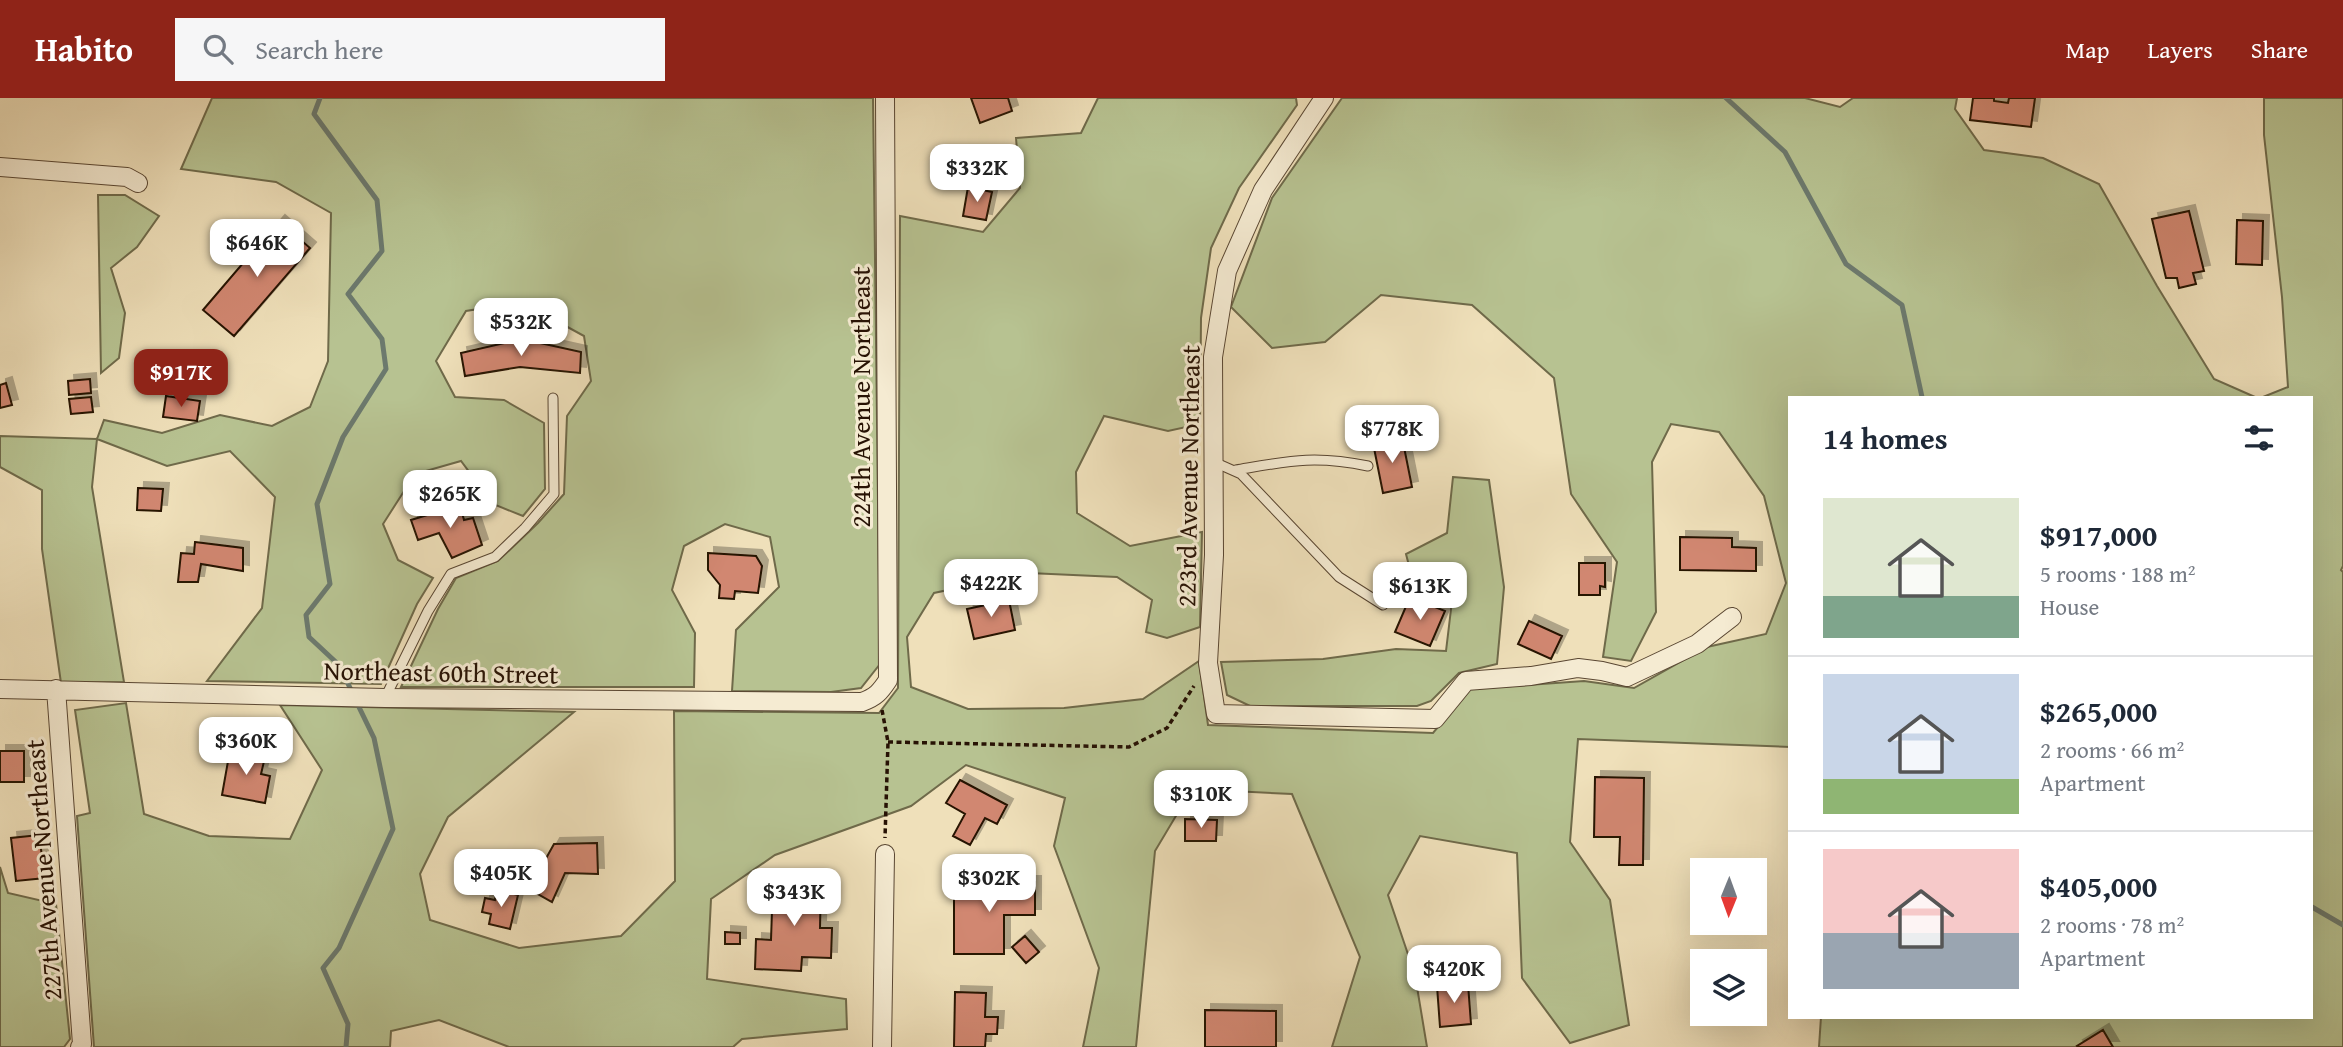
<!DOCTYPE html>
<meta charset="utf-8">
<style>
:root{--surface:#fff;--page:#f6f6f7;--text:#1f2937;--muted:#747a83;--line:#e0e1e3;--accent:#8f2418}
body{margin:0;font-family:"Gentium Book Plus",serif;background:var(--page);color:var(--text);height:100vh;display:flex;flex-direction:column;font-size:26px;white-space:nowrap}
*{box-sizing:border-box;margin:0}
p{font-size:23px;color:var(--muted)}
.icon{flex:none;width:38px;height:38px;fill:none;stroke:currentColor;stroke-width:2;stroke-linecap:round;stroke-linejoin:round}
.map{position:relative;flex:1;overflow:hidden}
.details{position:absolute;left:1788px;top:298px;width:525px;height:623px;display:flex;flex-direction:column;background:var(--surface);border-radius:0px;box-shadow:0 7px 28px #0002}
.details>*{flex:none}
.needle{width:46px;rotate:181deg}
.controls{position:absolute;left:1690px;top:760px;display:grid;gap:14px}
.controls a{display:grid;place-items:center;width:77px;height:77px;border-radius:0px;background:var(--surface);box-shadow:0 7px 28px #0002;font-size:35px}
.price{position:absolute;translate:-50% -60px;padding:0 16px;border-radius:14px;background:#fff;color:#222;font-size:23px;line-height:46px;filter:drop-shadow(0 2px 4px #0008)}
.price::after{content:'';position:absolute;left:50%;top:42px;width:21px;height:16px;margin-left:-10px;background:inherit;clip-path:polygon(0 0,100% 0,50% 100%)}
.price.active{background:var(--accent);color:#fff}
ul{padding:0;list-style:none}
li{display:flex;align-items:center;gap:21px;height:175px;padding:0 35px}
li+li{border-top:2px solid var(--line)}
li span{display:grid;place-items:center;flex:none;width:196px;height:140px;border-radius:0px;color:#555}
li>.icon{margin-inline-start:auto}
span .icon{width:84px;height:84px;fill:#fffc;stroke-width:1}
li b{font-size:30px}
h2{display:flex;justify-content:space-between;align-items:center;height:84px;padding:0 35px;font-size:30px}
header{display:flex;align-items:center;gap:42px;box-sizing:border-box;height:98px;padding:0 35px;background:var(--accent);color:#fff}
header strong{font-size:33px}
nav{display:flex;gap:38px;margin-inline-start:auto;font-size:24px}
.search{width:490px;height:63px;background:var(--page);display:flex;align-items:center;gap:18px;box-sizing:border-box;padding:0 24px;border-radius:0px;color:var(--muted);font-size:26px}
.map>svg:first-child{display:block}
</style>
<header>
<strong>Habito</strong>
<div class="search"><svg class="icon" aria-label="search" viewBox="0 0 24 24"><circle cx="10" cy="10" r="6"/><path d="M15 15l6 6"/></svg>Search here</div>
<nav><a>Map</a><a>Layers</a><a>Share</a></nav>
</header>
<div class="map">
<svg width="2343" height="949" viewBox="0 0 2343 949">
<defs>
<filter id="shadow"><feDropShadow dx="6" dy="-6" stdDeviation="0" flood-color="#0004"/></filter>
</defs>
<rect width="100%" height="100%" fill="#efe0ba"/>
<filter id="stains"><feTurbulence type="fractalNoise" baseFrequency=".00286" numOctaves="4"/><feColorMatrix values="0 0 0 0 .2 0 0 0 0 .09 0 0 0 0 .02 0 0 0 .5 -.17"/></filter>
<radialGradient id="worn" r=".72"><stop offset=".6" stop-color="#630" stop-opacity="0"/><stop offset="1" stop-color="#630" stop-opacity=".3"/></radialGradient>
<path fill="#b7c291" stroke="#6f6a4a" stroke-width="2" d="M212,0H873L880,566L861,590L831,594L732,593L736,532L779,489L770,439L725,426L684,448L672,492L695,535L694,589H401L438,511L456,480L498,463L538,425L564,396L567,318L591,283L584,238L522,204L466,213L436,263L455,299L504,302L544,325L545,391L523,418L493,406L461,363L415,376L383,426L398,462L433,480L417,506L381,586L207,583L262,510L275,399L230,353L167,368L97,341L92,389L124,584L61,585L42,451V392L0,369V338L97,341L104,322L162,335L220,317L272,328L310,309L328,263L331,115L276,84L181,71Z
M1098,0H1296L1297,7L1239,90L1211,150L1201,220L1200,326L1168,333L1104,318L1076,374L1077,415L1130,448L1202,434L1200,529L1167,540L1146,534L1152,502L1117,479L1029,475L934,495L907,539L911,589L968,611L1064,610L1143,601L1199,563L1208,627L1433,635L1470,591L1584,583L1634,590L1707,549L1766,536L1786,485L1764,398L1719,334L1671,326L1652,364L1656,514L1631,563L1603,559L1617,464L1571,396L1554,280L1472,207L1381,197L1325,244L1272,250L1231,209L1272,100L1342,0H1805L1840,9L1853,0H1957L1955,11L1984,52L2043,60L2099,86L2157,188L2214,281L2255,299H1790V649L1578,641L1570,744L1610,802L1629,927L1570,945L1522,880L1517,755L1420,738L1388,797L1415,877L1427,949H1332L1360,859L1292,696L1192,691L1155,753L1136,949H1083L1099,870L1054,748L1065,700L966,667L911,708L775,757L711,801L707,881L846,901L847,931L742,941L733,949H509L439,922L391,933L390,949H94L77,718L90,715L75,612L126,605L144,716L209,738L290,741L322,672L280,607L574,614L448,719L420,776L430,822L519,850L621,838L675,783L674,613L879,615L898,590L900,118L983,134L1020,90L1016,40L1081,35Z
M2264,0H2343V468L2341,472L2343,474V949H1819L1821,919H2312V299H2263L2288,289L2282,199L2264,37Z
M98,97H125L159,118L137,149L111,170L125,215L119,260L101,275Z
M1453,379L1489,382L1504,489L1497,566L1459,575L1431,603L1417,608H1250L1227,597L1221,564L1323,561L1396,551L1446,553L1452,503L1414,487L1406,456L1447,435Z
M0,769L8,795L56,806L70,941L64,949H0Z"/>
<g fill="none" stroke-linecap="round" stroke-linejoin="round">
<path stroke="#6c796d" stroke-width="5" d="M320,0L314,16L377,102L382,153L348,196L382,241L386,271L343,339L317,406L330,486L306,517L309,539L339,567L352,594
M1726,0L1785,54L1846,166L1902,207L1922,299
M2312,809L2343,827
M346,949L348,926L323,870L339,850L393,731L374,640L356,603"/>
</g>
<path fill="#d18771" stroke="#271204" stroke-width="2" filter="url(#shadow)" d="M971,0H1008L1012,13L980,25Z
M1973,0H1994V3L2008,5L2009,0H2035L2031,29L1970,22Z
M968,89L992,94L986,122L963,118Z
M2189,113L2204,173L2193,175L2196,186L2179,190L2177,180H2166L2152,121Z
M2237,122L2263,123L2262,167L2236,166Z
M279,123L310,150L234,238L203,212Z
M522,241L581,254L580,275L520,269L465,278L461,255Z
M90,281L91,295L69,297L68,283Z
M6,285L12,307L0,310V287Z
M166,298L200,303L197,323L163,319Z
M91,299L93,314L71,316L69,301Z
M1402,339L1412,389L1383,395L1373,345Z
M138,390L163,391L161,413L137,412Z
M460,407L464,422L473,420L482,447L452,460L439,435L418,442L411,422Z
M1680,439L1732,440V449L1756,450V473L1680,472Z
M195,444L243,450V473L201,466L198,484H178L181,455L194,456Z
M708,455L756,458L762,468L758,495L735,493L734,501L719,500L720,487L708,472Z
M1579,465H1605V489L1600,488V497H1579Z
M1410,499L1445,513L1430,548L1395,534Z
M1009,502L1015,532L974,541L967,511Z
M1529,523L1562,538L1551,561L1518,546Z
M230,652L265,659L261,676L270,678L265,705L222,697Z
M0,653H24V684H0Z
M1595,679L1644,680L1643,767H1619L1620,739H1594Z
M960,682L1007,707L997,726L985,720L970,747L953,738L965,716L946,705Z
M1185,721L1217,722L1216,743H1185Z
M39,737L45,780L16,783L11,740Z
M597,745L598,776L565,775L552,804L529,791L554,746Z
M773,783L821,784L820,830H832L831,860L802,859L801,873L755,871L756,841L771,842Z
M972,784H1035V817H1004V856H954V795Z
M497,792L518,797L510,831L489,826L491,816L482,814L485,800L495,802Z
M725,834L740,835V846H725Z
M1025,838L1039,854L1026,865L1012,849Z
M1468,886L1471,926L1440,929L1437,888Z
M955,894L986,895L985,919H998L997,936H986L985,949H954Z
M1205,912L1276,913V949H1205Z
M2103,932L2113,949H2078L2077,948Z"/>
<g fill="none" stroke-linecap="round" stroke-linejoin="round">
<defs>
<path id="lane" d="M1214,364L1241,376L1339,479L1383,507
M1236,372C1289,363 1314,357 1368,368
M385,600L428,513L451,476L495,459L525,430L554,396L553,300"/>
<path id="street" d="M1324,0L1263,92L1227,173L1213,259L1214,457L1208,565L1216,616L1435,621L1466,583L1531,578L1578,570L1602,573L1627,579L1697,546L1732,519
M0,69L127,79L138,85
M0,591L385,600L862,604C876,599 880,594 888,582L885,0
M56,591L82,946L80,949
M882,949L885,756"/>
</defs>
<use href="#lane" stroke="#594632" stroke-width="11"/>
<use href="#street" stroke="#594632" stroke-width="20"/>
<path stroke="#271204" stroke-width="3.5" stroke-dasharray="5 3.5" stroke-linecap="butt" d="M882,612L888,644L885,740
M888,644L1129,649L1167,630L1194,588"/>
<use href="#lane" stroke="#f5ebd2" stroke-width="9"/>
<use href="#street" stroke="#f5ebd2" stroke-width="18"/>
</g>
<g text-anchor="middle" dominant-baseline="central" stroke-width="6" stroke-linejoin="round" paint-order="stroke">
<g font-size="26" fill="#271204" stroke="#f5ebd2">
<text transform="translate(860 299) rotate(-90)">224th Avenue Northeast</text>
<text transform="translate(1188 378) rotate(-89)">223rd Avenue Northeast</text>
<text transform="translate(441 574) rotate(1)">Northeast 60th Street</text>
<text transform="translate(43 772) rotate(-94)">227th Avenue Northeast</text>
</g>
</g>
<rect width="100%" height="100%" filter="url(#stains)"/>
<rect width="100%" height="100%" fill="url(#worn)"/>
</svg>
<div class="controls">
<a><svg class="needle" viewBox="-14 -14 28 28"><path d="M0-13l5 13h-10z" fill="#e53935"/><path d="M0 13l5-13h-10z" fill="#747a83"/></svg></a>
<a><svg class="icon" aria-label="layers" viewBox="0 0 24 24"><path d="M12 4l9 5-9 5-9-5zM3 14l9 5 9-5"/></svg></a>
</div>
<b class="price" style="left:977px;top:106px">$332K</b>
<b class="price" style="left:257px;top:181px">$646K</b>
<b class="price" style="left:521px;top:260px">$532K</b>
<b class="price active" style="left:181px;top:311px">$917K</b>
<b class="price" style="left:1392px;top:367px">$778K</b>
<b class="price" style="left:450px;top:432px">$265K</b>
<b class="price" style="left:991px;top:521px">$422K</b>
<b class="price" style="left:1420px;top:524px">$613K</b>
<b class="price" style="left:246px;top:679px">$360K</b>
<b class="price" style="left:1201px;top:732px">$310K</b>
<b class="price" style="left:501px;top:811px">$405K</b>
<b class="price" style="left:989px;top:816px">$302K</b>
<b class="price" style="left:794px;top:830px">$343K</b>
<b class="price" style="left:1454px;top:907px">$420K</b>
<section class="details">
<h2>14 homes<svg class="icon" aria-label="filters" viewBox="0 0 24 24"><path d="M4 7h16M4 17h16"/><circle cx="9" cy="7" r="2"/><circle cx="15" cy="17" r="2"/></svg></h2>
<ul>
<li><span style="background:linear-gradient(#dfe7d0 70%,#7fa58c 0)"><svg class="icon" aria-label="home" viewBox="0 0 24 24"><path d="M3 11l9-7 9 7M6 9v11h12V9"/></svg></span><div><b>$917,000</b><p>5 rooms · 188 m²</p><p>House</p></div></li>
<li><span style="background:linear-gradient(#c9d6e8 75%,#8fb573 0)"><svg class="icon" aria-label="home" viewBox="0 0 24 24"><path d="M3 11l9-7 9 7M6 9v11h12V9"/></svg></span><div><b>$265,000</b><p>2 rooms · 66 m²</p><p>Apartment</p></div></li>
<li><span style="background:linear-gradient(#f6c9c9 60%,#9aa5b1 0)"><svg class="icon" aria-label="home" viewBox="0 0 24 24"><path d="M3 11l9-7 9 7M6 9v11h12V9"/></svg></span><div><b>$405,000</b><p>2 rooms · 78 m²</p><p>Apartment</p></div></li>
</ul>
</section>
</div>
